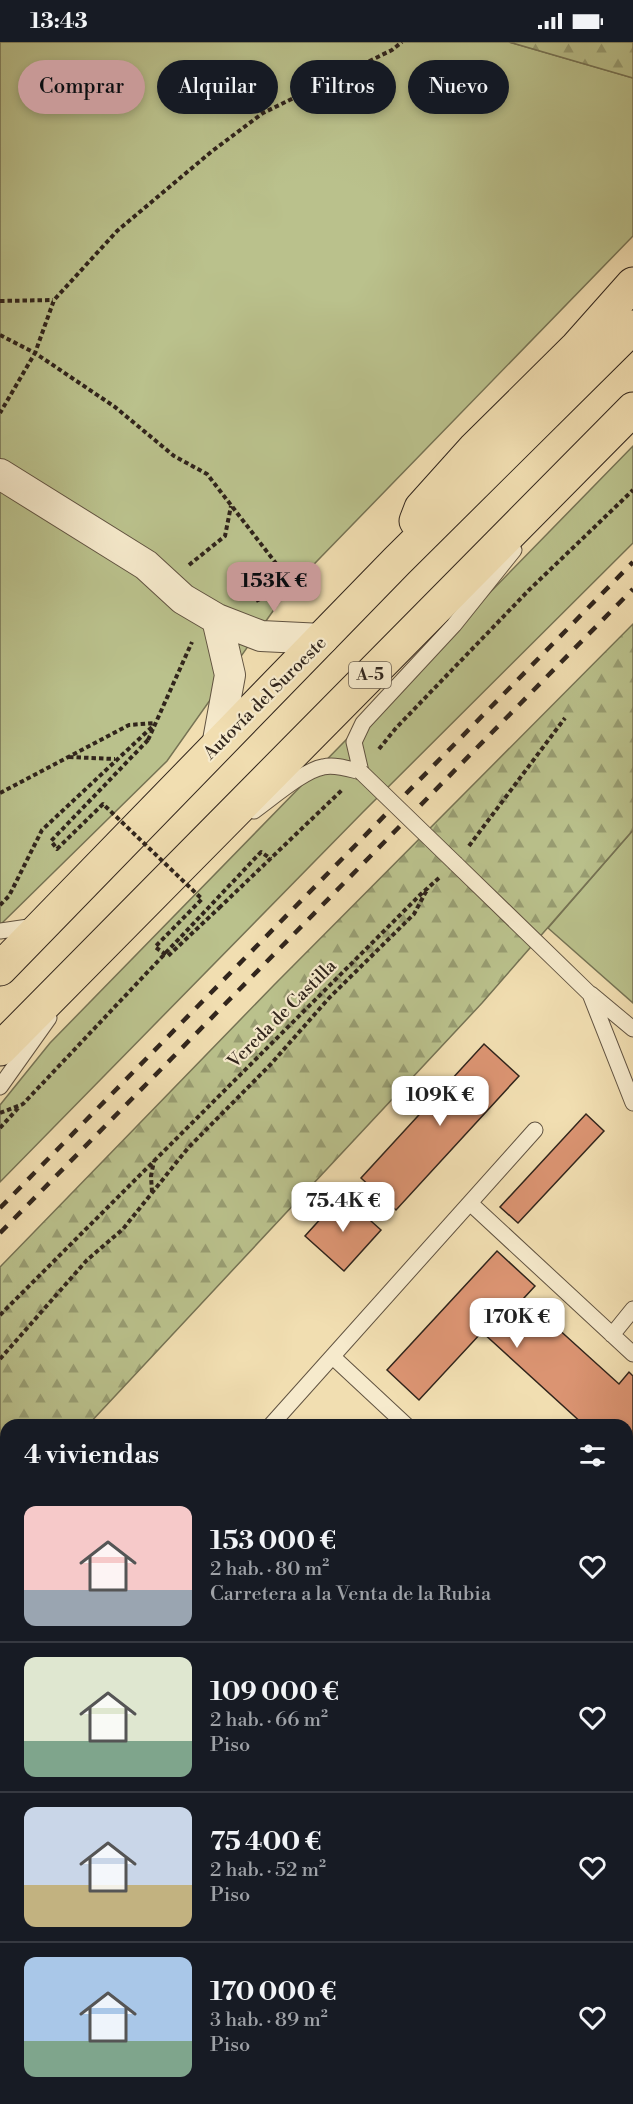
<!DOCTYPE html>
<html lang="es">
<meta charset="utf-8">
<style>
:root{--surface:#171b24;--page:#242831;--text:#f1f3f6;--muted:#9ea1a6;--line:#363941;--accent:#c59692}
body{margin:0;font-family:"Libre Bodoni",serif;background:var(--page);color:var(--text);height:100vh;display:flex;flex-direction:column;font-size:22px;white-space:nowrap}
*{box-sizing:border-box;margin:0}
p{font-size:20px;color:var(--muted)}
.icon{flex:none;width:33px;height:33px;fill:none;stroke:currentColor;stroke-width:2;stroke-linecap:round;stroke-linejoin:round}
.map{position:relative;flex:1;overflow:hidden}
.drawer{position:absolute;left:0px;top:1377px;width:633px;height:686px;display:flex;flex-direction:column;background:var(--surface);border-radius:18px 18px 0 0;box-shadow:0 3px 9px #0003}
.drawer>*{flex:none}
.guide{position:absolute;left:18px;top:18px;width:597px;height:54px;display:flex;gap:12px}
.price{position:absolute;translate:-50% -51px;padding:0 14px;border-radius:12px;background:#fff;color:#222;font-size:20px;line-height:39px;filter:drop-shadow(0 2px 3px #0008)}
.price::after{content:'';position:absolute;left:50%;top:36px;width:18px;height:14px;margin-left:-9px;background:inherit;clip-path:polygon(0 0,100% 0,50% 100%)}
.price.selected{background:var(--accent);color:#111}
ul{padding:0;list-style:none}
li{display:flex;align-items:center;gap:18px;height:150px;padding:0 24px}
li+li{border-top:2px solid var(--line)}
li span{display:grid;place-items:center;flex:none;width:168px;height:120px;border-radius:12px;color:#555}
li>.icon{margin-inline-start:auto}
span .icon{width:72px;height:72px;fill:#fffc;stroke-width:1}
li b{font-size:26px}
h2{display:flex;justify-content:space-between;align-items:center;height:72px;padding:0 24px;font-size:26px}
.pill{padding:0 21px;border-radius:27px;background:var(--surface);box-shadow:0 3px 9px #0003;font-size:21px;line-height:54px}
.pill.selected{background:var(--accent);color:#111}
.status{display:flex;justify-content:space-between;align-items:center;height:42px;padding:0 30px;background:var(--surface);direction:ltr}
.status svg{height:16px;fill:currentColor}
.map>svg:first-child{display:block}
</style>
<div class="status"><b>13:43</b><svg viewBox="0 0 49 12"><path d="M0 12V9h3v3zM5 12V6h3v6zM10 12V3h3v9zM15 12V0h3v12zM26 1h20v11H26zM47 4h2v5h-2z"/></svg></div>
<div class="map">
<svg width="633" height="2062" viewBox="0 0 633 2062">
<defs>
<pattern id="forest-firs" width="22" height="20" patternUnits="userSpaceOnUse" patternTransform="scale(1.5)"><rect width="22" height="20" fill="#bac18c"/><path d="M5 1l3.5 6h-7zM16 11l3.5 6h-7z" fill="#989d72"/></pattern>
</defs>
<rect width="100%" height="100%" fill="#f1deb1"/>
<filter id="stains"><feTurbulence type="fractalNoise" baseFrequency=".00333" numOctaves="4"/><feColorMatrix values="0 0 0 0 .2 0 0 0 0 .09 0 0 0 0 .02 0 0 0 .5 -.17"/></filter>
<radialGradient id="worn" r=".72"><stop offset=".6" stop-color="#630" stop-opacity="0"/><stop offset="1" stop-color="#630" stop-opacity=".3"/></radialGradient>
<path fill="#bac18c" stroke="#767354" stroke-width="1.5" d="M0,0H509L633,36V194L285,552L167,719L0,883Z
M633,404V501L363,770L0,1140V1063L50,1001Z
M633,788V961L548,886Z"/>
<path fill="url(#forest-firs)" stroke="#767354" stroke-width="1.5" d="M509,0H633V36Z
M633,582V788L482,961L88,1383H6V1471L0,1478V1225L274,943Z"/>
<path fill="#db9472" stroke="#31251c" stroke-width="1.5" d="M484,1002L519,1034L396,1168L361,1136Z
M586,1072L604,1089L518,1181L500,1165Z
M342,1153L381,1188L344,1229L305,1194Z
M497,1209L535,1244L524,1256L619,1342L629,1330L633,1334V1422L627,1416V1383H584L482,1290L419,1358L387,1328Z
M0,1525L6,1531V1585L0,1592Z
M6,1730V1837L0,1831V1736Z
M627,1795L633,1800V2007L627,2014Z
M24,2056H171L177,2062H19Z
M247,2056H278L272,2062H252Z
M362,2056H586L581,2062H357Z"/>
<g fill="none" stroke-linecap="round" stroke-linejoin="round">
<defs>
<path id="service" d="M361,730L354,700L363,681L454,583L514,508
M254,769C271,757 304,728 323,725C335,722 349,727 361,730
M456,822L590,952L633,1061
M0,889L35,884
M591,952L633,987
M0,1045L49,976
M470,1161L633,1312
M612,1293L633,1267
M333,1315L406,1383
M271,1383L535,1088
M627,1589L633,1594
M0,1679L6,1672
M627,1726L633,1720
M0,1860L6,1865
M0,2018L6,2011
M217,2056L223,2062
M311,2062L316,2056"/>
<path id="minor" d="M0,432L146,523L183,557L217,577L261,594L323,597
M217,704L230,633L217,577"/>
<path id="motorway" d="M416,479L421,466L474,407L577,305L633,242
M0,927L397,519L633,285
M0,1007L633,367"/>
</defs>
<use href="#service" stroke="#615341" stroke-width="17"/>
<use href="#minor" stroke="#615341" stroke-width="32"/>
<use href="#motorway" stroke="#31251c" stroke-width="35"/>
<path stroke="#31251c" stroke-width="4" stroke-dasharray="4.5 3" stroke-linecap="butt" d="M0,259L53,258
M0,293L35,311L0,371
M189,523L225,494L231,464
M256,559L262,556L278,524L207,432L174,414L115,365L35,311L54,258L117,189L211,110L263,71L392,8L402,0
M148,698L192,600
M379,707L396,686L529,548L633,448
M69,715L115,717
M0,751L129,683L155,681
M469,804L565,676
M0,863L9,854L42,788L153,684
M219,866L342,748
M0,1071L23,1062L261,810L271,817
M0,1086L20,1064
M152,1150L151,1134L154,1119
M0,1273L421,852L440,835
M0,1317L87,1218L123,1187L188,1106L271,1022L329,956L414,872L428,846"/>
<use href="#service" stroke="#f6eacc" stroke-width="15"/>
<use href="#minor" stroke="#f6eacc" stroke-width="30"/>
<use href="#motorway" stroke="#f1deb1" stroke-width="33"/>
<path stroke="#31251c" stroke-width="4.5" stroke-dasharray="10 10" stroke-linecap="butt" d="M0,1166L633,520
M0,1191L633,547"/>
<defs>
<path id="service-bridge" d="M361,730L456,822"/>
</defs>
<use href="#service-bridge" stroke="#615341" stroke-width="17" stroke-linecap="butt"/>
<path stroke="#31251c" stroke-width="4" stroke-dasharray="4.5 3" stroke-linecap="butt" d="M148,698L51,799L57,807L103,762L202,857L155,905L168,914L219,866"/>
<use href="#service-bridge" stroke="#f6eacc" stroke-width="15"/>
</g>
<g text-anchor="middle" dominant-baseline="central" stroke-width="4.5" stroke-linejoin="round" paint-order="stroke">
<rect fill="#f6eacc" stroke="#6c6051" stroke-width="1.5" x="349" y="620" width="42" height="26" rx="4.5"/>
<g font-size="16" font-weight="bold" fill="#31251c">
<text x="370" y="633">A-5</text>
</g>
<g font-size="18" fill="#31251c" stroke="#f6eacc">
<text transform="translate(265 656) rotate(-45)">Autovía del Suroeste</text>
<text transform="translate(282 972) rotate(-45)">Vereda de Castilla</text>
</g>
</g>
<rect width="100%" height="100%" filter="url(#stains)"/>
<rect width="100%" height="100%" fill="url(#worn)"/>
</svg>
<b class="price selected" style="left:274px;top:571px">153K €</b>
<b class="price" style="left:440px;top:1085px">109K €</b>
<b class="price" style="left:343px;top:1191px">75.4K €</b>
<b class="price" style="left:517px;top:1307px">170K €</b>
<div class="guide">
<a class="pill selected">Comprar</a>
<a class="pill">Alquilar</a>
<a class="pill">Filtros</a>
<a class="pill">Nuevo</a>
</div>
<section class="drawer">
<h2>4 viviendas<svg class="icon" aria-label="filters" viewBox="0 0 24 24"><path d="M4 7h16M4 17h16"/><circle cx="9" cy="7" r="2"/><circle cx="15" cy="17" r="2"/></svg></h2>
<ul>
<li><span style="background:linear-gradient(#f6c9c9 70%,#9aa5b1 0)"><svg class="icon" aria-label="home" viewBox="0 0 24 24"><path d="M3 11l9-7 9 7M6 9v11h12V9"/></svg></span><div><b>153 000 €</b><p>2 hab. · 80 m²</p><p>Carretera a la Venta de la Rubia</p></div><svg class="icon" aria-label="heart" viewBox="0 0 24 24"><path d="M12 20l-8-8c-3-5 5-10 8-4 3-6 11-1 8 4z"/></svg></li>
<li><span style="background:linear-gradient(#dfe7d0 70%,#7fa58c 0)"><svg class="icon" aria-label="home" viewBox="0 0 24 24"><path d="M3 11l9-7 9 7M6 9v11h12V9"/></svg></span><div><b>109 000 €</b><p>2 hab. · 66 m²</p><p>Piso</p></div><svg class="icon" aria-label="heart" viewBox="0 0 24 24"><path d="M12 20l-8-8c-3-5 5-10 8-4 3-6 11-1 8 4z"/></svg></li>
<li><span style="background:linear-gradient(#c9d6e8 65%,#c2b280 0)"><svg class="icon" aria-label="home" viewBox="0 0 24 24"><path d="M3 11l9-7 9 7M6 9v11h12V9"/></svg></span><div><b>75 400 €</b><p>2 hab. · 52 m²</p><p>Piso</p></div><svg class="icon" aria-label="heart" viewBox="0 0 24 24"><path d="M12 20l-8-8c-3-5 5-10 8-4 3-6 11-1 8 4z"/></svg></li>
<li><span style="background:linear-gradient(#a9c7e8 70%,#7fa58c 0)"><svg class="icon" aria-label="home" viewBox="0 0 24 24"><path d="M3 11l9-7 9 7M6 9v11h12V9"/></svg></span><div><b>170 000 €</b><p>3 hab. · 89 m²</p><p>Piso</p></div><svg class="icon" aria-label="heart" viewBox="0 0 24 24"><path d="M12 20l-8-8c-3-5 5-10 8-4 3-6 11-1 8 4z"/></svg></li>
</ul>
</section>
</div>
